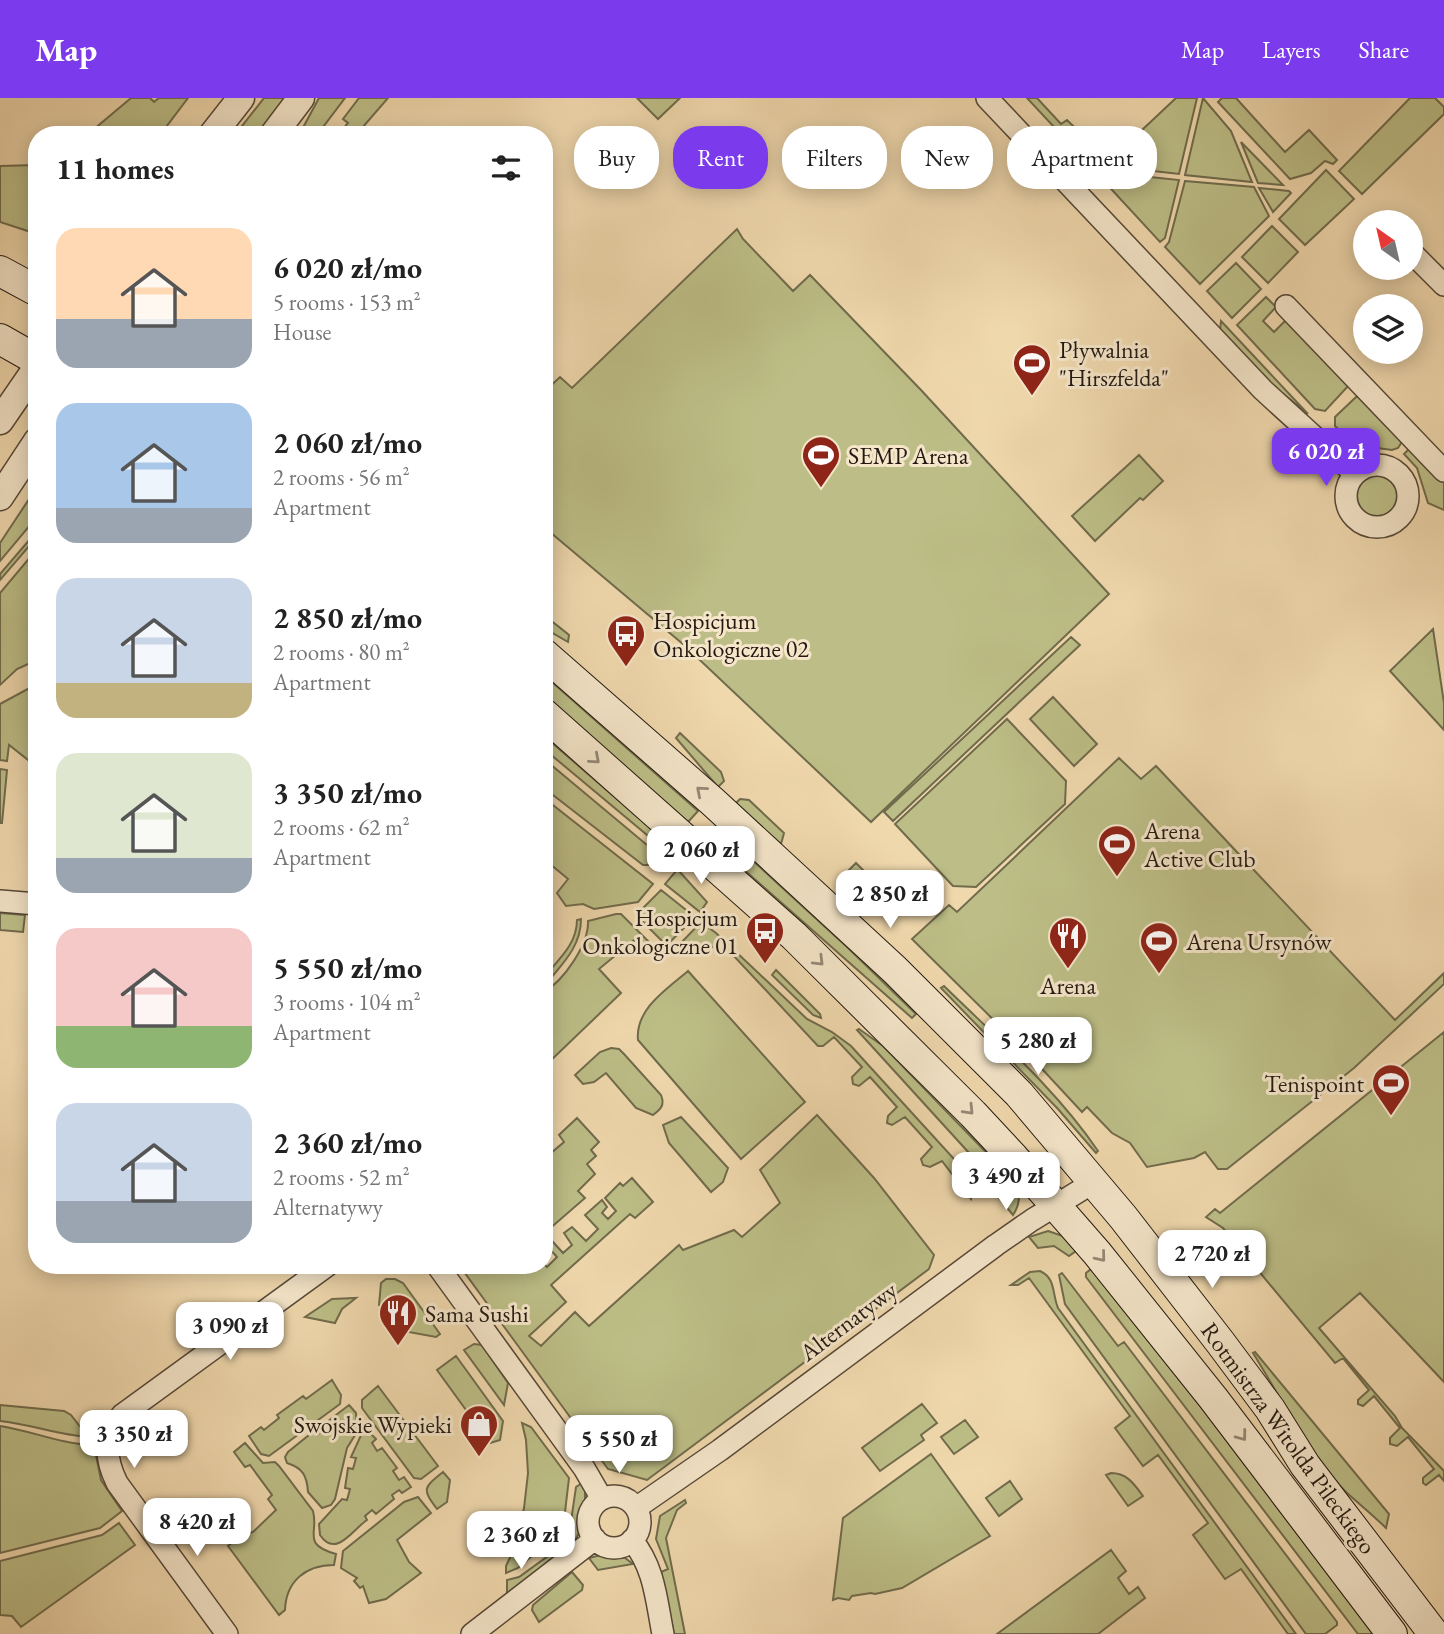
<!DOCTYPE html>
<meta charset="utf-8">
<style>
:root{--surface:#fff;--page:#f6f6f6;--text:#222;--muted:#767676;--accent:#7c3aed}
body{margin:0;font-family:"EB Garamond",serif;background:var(--page);color:var(--text);height:100vh;display:flex;flex-direction:column;font-size:26px;white-space:nowrap}
*{box-sizing:border-box;margin:0}
p{font-size:23px;color:var(--muted)}
.icon{flex:none;width:38px;height:38px;fill:none;stroke:currentColor;stroke-width:2;stroke-linecap:round;stroke-linejoin:round}
.map{position:relative;flex:1;overflow:hidden}
.details{position:absolute;left:28px;top:28px;width:525px;height:1148px;display:flex;flex-direction:column;background:var(--surface);border-radius:28px;box-shadow:0 4px 18px #0003}
.details>*{flex:none}
.top-card{position:absolute;left:574px;top:28px;width:665px;height:63px;display:flex;gap:14px}
.needle{width:46px;rotate:326deg}
.fabs{position:absolute;left:1353px;top:112px;display:grid;gap:14px}
.fabs a{display:grid;place-items:center;width:70px;height:70px;border-radius:50%;background:var(--surface);box-shadow:0 4px 18px #0003;font-size:35px}
.price{position:absolute;translate:-50% -60px;padding:0 16px;border-radius:14px;background:#fff;color:#222;font-size:23px;line-height:46px;filter:drop-shadow(0 2px 4px #0008)}
.price::after{content:'';position:absolute;left:50%;top:42px;width:21px;height:16px;margin-left:-10px;background:inherit;clip-path:polygon(0 0,100% 0,50% 100%)}
.price.selected{background:var(--accent);color:#fff}
ul{padding:0;list-style:none}
li{display:flex;align-items:center;gap:21px;height:175px;padding:0 28px}
li span{display:grid;place-items:center;flex:none;width:196px;height:140px;border-radius:21px;color:#555}
li>.icon{margin-inline-start:auto}
span .icon{width:84px;height:84px;fill:#fffc;stroke-width:1}
li b{font-size:30px}
h2{display:flex;justify-content:space-between;align-items:center;height:84px;padding:0 28px;font-size:30px}
.chip{padding:0 24px;border-radius:28px;background:var(--surface);box-shadow:0 4px 18px #0003;font-size:24px;line-height:63px}
.chip.selected{background:var(--accent);color:#fff}
header{display:flex;align-items:center;gap:42px;box-sizing:border-box;height:98px;padding:0 35px;background:var(--accent);color:#fff}
header strong{font-size:33px}
nav{display:flex;gap:38px;margin-inline-start:auto;font-size:24px}
.map>svg:first-child{display:block}
</style>
<header>
<strong>Map</strong>
<nav><a>Map</a><a>Layers</a><a>Share</a></nav>
</header>
<div class="map">
<svg width="1444" height="1536" viewBox="0 0 1444 1536">
<rect width="100%" height="100%" fill="#f0d8ad"/>
<filter id="stains"><feTurbulence type="fractalNoise" baseFrequency=".00286" numOctaves="4"/><feColorMatrix values="0 0 0 0 .2 0 0 0 0 .09 0 0 0 0 .02 0 0 0 .5 -.17"/></filter>
<radialGradient id="worn" r=".72"><stop offset=".6" stop-color="#630" stop-opacity="0"/><stop offset="1" stop-color="#630" stop-opacity=".3"/></radialGradient>
<path fill="#bdbe87" stroke="#706b4c" stroke-width="2" d="M131,0H150L154,4L159,0H188L160,37H87Z
M264,0H285L257,37H235Z
M319,0H345L317,37H299Z
M359,0H388L356,37H338L348,25L343,21Z
M637,0H680L658,21Z
M1027,0H1037L1061,26L1067,22L1109,63L1176,0H1197L1179,76L1100,67L1094,72Z
M1203,0L1231,33L1252,84L1185,77Z
M1222,0H1236L1285,54L1309,32L1337,62L1333,66L1325,63L1311,75L1290,81L1218,4Z
M1410,0H1435L1444,9V16L1362,96L1339,73Z
M1241,44L1283,87L1258,85Z
M37,67V136L0,124V68Z
M1326,72L1354,101L1305,147L1279,121Z
M1103,74L1179,82L1165,140L1160,144L1101,80Z
M1185,83L1254,89L1269,118L1200,186L1165,149L1169,144Z
M1259,90L1289,93L1291,95L1273,114Z
M1272,128L1298,154L1268,185L1242,159Z
M737,131L743,141L793,193L810,177L921,292L1109,496L871,724L684,547L544,429V294L560,279L572,290Z
M1236,165L1261,191L1232,220L1207,193Z
M1266,199L1276,209L1263,223L1274,234L1289,219L1350,286L1325,313L1315,311L1237,227Z
M1221,223L1308,316L1266,282L1220,233Z
M1356,299H1364L1403,342L1398,350L1392,352L1355,347L1335,328V319Z
M1411,349L1444,383V412L1428,405L1417,370L1404,356Z
M1139,357L1163,383L1143,402L1140,400L1095,443L1072,418Z
M1357 398a20 20 0 1 1 40 0a20 20 0 1 1-40 0Z
M37,389V419L0,463V445Z
M37,433V439L0,482V476Z
M37,451V562L17,571L0,587V495Z
M544,517L569,537L568,544L544,530Z
M1433,531L1444,605V632L1390,573Z
M1071,539L1080,547L893,723L884,714Z
M544,577L698,713L688,724L544,597Z
M37,586V669L9,647L7,663L0,662V606Z
M1053,599L1097,646L1074,668L1030,621Z
M1007,621L1066,683L1065,706L976,789L953,788L895,726Z
M680,635L721,674L724,683L718,689L676,640Z
M544,638L669,746L665,752L544,651Z
M1119,660L1141,681L1156,668L1395,922L1444,875V886L1354,970L1227,1071H1218L1205,1054L1194,1060L1147,1069L1130,1045L1112,1035L1087,1009L1082,1014L1030,958L912,841L949,807L957,814Z
M544,661L659,757L650,767H643L544,690Z
M0,671L7,672L2,725H0Z
M544,700L653,786L638,804L594,811L583,806L566,808L557,795L568,781L544,761Z
M740,701L749,702L784,735L781,746L735,706Z
M716,729L847,849L916,916L912,920L707,739Z
M856,765L886,795L890,818L888,819L844,777Z
M676,773H679L707,804L700,814L665,786Z
M661,792L695,819L670,844H663L639,820L643,810Z
M0,815L25,817L23,834L0,832Z
M616,816H621L655,850L649,856L634,842L599,871L621,895L544,969V894C563,883 589,847 588,823Z
M581,821C581,849 562,866 546,886L544,879C559,861 577,846 577,822Z
M701,824L716,835L807,921L832,934L851,948L975,1084L971,1101L942,1063L930,1069L923,1067L921,1061L932,1049L905,1019L892,1027L887,1025L888,1018L897,1009L870,979L859,988L853,986L852,979L862,969L834,939L823,948H818L733,857L713,849L700,848L690,849L685,853L679,847Z
M776,872L820,916L821,920L813,917L772,877Z
M688,873L805,1004L741,1061L638,942C635,911 667,891 688,873Z
M944,888C997,940 1056,991 1098,1053L1096,1055L1058,1011L941,890Z
M859,931L883,948L1013,1082C1021,1094 1021,1105 1013,1117L990,1089V1078L857,932Z
M1444,934V1284L1360,1195L1319,1230L1395,1318L1402,1330L1444,1373V1383L1439,1377L1426,1387L1423,1385V1380L1434,1371L1408,1339L1397,1348L1390,1346V1340L1400,1330L1374,1298L1363,1308L1358,1306V1302L1369,1292L1343,1260L1335,1265L1223,1130L1206,1119L1215,1111L1220,1115Z
M611,950L619,951L624,956L661,997C665,1007 661,1011 653,1017L636,1010L606,975L594,984L583,986L575,977L600,954Z
M817,1017L874,1080L934,1157L929,1171L647,1382L608,1371L459,1167L544,1166L547,1169L557,1159L548,1149L553,1144L563,1155L572,1147L564,1135L572,1129L586,1143L598,1131L585,1117L602,1102L607,1109L602,1115L608,1121L616,1113L605,1100L620,1085L623,1088L632,1080L653,1104L635,1120L630,1116L551,1187L566,1204L529,1238L541,1248L575,1214L589,1228L679,1147L683,1152L734,1132L742,1139L780,1105L760,1072Z
M681,1019L728,1070L723,1084L711,1094L669,1045L663,1027Z
M577,1020L599,1044L591,1052L596,1058L587,1066L595,1076L578,1093L585,1100L547,1133L544,1130V1061L564,1044L559,1037Z
M1048,1133L1063,1138L1076,1153L1069,1158L1054,1148L1038,1150L1029,1139Z
M1091,1171L1201,1309L1373,1536H1358L1086,1179V1175Z
M1040,1173C1056,1180 1052,1196 1058,1210L1296,1536H1288L1241,1471L1225,1481L1193,1437L1208,1425L1158,1357L1143,1368L1115,1330L1130,1318L1029,1180L1018,1187H1011L1030,1174Z
M1062,1175L1118,1248L1124,1244L1337,1524V1527L1325,1536H1306L1065,1206L1059,1177Z
M386,1181H395L403,1185L440,1236L436,1239L392,1231C391,1219 389,1213 379,1207L381,1185Z
M356,1200L342,1211L335,1225L305,1219L332,1201Z
M474,1246L482,1247L508,1285L504,1307L464,1252Z
M1255,1254L1389,1416L1386,1430C1373,1417 1359,1406 1346,1394C1310,1359 1280,1298 1253,1255Z
M456,1258L503,1323L500,1342L490,1345L437,1272Z
M332,1282L341,1297L340,1306L269,1358L261,1356L249,1338L261,1329L264,1332L279,1320L277,1317L303,1298L306,1301Z
M378,1288L438,1368L421,1381L414,1380L362,1310V1302Z
M922,1306L937,1325L921,1337L924,1342L880,1373L862,1350Z
M0,1307L64,1313L71,1317L88,1339C58,1337 30,1326 0,1323Z
M349,1307L356,1315L357,1334L347,1350L335,1401L331,1407L322,1410L308,1394C307,1378 303,1370 287,1365L285,1359L288,1354L314,1333L317,1337L325,1331L323,1327Z
M965,1322L978,1339L954,1356L941,1339Z
M522,1325L531,1329L569,1380L563,1431L518,1470L506,1475V1468L516,1447L524,1410L528,1375L526,1342Z
M0,1328C32,1333 61,1346 94,1347L101,1382L122,1413L100,1430L0,1455Z
M368,1333L376,1341L372,1345L377,1353L382,1350L397,1370L393,1373L399,1382L404,1379L411,1389L402,1395L399,1392L392,1397L394,1401L376,1416L372,1412L365,1418L367,1422C353,1431 336,1461 320,1437L319,1426L342,1401L347,1402L350,1391L345,1390L348,1370L353,1371L356,1360L351,1359L362,1335Z
M245,1345L263,1365L275,1364L279,1368L313,1413C319,1435 301,1446 336,1456L334,1467C306,1467 286,1483 285,1512L279,1517L228,1448L239,1439L253,1434L276,1412L268,1401L272,1397L250,1367L245,1369L234,1354Z
M931,1356L990,1438L902,1490L875,1496L871,1495L852,1498L849,1502L838,1500L833,1502L843,1420Z
M443,1374L450,1382L447,1404L437,1411C422,1391 423,1390 443,1374Z
M1111,1375C1127,1375 1134,1386 1143,1398L1128,1408L1106,1377Z
M1010,1383L1022,1401L999,1418L986,1400Z
M582,1385L585,1391V1403L579,1419V1435L575,1442L569,1437L576,1389Z
M418,1399L431,1415L397,1442L409,1464L421,1475L386,1501L369,1505L363,1488L360,1490L354,1483L357,1480L341,1470L343,1453L404,1404Z
M685,1402L686,1405L677,1412L666,1440L685,1536H674L661,1474L668,1471L656,1441L660,1418Z
M119,1425L135,1447L21,1529L12,1518L0,1517V1463L102,1437Z
M1111,1452L1126,1473L1118,1480L1129,1496L1138,1489L1145,1500L1098,1536H997Z
M555,1453L558,1457L507,1498V1482L519,1479Z
M601,1457L625,1460L633,1466L598,1472L589,1460Z
M572,1474L583,1487L582,1492L539,1524L532,1512L533,1507Z"/>
<g fill="none" stroke-linecap="round" stroke-linejoin="round">
<defs>
<path id="minor" d="M987,0L1263,292L1355,376
M1410,153L1444,187
M1286,208L1444,373
M1346 398a31 31 0 1 1 62 0a31 31 0 1 1-62 0Z
M0,803L37,806
M437,1167L584,1370L602,1401
M588 1424a26 26 0 1 1 52 0a26 26 0 1 1-52 0Z
M636,1410L720,1352L996,1147L1032,1122L1094,1084
M632,1442C655,1471 656,1501 663,1536
M227,1536L117,1385C105,1360 103,1339 122,1317L328,1167
M472,1536L595,1441"/>
<path id="tertiary" d="M212,37L241,0
M273,37L301,0
M0,323L37,269
M0,399L37,343"/>
<path id="secondary" d="M0,173L37,193
M0,241L37,262
M544,556L713,704L895,872L1019,996L1123,1119L1220,1244L1270,1311L1305,1367L1434,1536
M544,616L794,838L973,1016L1014,1060L1097,1155L1213,1300L1392,1536"/>
</defs>
<use href="#minor" stroke="#564838" stroke-width="24"/>
<use href="#tertiary" stroke="#564838" stroke-width="29"/>
<use href="#secondary" stroke="#221811" stroke-width="32"/>
<use href="#minor" stroke="#f5e6ca" stroke-width="21"/>
<use href="#tertiary" stroke="#f5e6ca" stroke-width="26"/>
<use href="#secondary" stroke="#f5e6ca" stroke-width="30"/>
</g>
<defs><path id="oneway-chevron" d="M-2-3.5L2.5 0L-2 3.5" fill="none" stroke-width="1.6" stroke-linecap="round" stroke-linejoin="round" transform="scale(1.75)"/></defs>
<g stroke="#968977">
<use href="#oneway-chevron" transform="translate(595 661) rotate(41)"/>
<use href="#oneway-chevron" transform="translate(701 693) rotate(-139)"/>
<use href="#oneway-chevron" transform="translate(819 863) rotate(45)"/>
<use href="#oneway-chevron" transform="translate(969 1012) rotate(46)"/>
<use href="#oneway-chevron" transform="translate(1101 1159) rotate(51)"/>
<use href="#oneway-chevron" transform="translate(1242 1338) rotate(53)"/>
</g>
<defs>
<symbol id="stadium-pin" viewBox="-11 -11 22 30"><path d="M0 17L-7.5 6A9.5 9.5 0 1 1 7.5 6Z" fill="#8f2418" stroke="#f5e6ca"/><path d="M0-5a6.5 5 0 1 0 0 10a6.5 5 0 1 0 0-10ZM-3.5-1.8h7v3.6h-7Z" fill="#fff"/></symbol>
<symbol id="bus-pin" viewBox="-11 -11 22 30"><path d="M0 17L-7.5 6A9.5 9.5 0 1 1 7.5 6Z" fill="#8f2418" stroke="#f5e6ca"/><path d="M-5-6H5V4H4V6H2V4H-2V6H-4V4H-5ZM-3.5-4V0h7V-4ZM-3.5 1.2v1.5H-2V1.2ZM2 1.2v1.5H3.5V1.2Z" fill="#fff"/></symbol>
<symbol id="restaurant-pin" viewBox="-11 -11 22 30"><path d="M0 17L-7.5 6A9.5 9.5 0 1 1 7.5 6Z" fill="#8f2418" stroke="#f5e6ca"/><path d="M-5-6h1v4h1v-4h1v4h1v-4h1v5L-1.5 .5V6h-2V.5L-5-1ZM5-6V6H3V1.5H1.5Q1.5-4 5-6Z" fill="#fff"/></symbol>
<symbol id="shop-pin" viewBox="-11 -11 22 30"><path d="M0 17L-7.5 6A9.5 9.5 0 1 1 7.5 6Z" fill="#8f2418" stroke="#f5e6ca"/><path d="M-5-2.5h2.3a2.7 3.5 0 0 1 5.4 0H5L5.5 6h-11ZM-1.5-2.5h3a1.5 2.3 0 0 0-3 0Z" fill="#fff"/></symbol>
</defs>
<g fill-rule="evenodd">
<use href="#stadium-pin" x="1010" y="243" width="44" height="60"/>
<use href="#stadium-pin" x="799" y="335" width="44" height="60"/>
<use href="#bus-pin" x="604" y="514" width="44" height="60"/>
<use href="#stadium-pin" x="1095" y="724" width="44" height="60"/>
<use href="#bus-pin" x="743" y="811" width="44" height="60"/>
<use href="#restaurant-pin" x="1046" y="816" width="44" height="60"/>
<use href="#stadium-pin" x="1137" y="821" width="44" height="60"/>
<use href="#stadium-pin" x="1369" y="963" width="44" height="60"/>
<use href="#restaurant-pin" x="376" y="1193" width="44" height="60"/>
<use href="#shop-pin" x="457" y="1304" width="44" height="60"/>
</g>
<g text-anchor="middle" dominant-baseline="central" stroke-width="6" stroke-linejoin="round" paint-order="stroke">
<g font-size="24" fill="#221811" stroke="#f5e6ca" text-anchor="start">
<text x="1059" y="251">Pływalnia<tspan x="1059" dy="28">"Hirszfelda"</tspan></text>
<text x="848" y="357">SEMP Arena</text>
<text x="653" y="522">Hospicjum<tspan x="653" dy="28">Onkologiczne 02</tspan></text>
<text x="1144" y="732">Arena<tspan x="1144" dy="28">Active Club</tspan></text>
<text x="738" y="819" text-anchor="end">Hospicjum<tspan x="738" dy="28">Onkologiczne 01</tspan></text>
<text x="1186" y="843">Arena Ursynów</text>
<text x="1068" y="887" text-anchor="middle">Arena</text>
<text x="1364" y="985" text-anchor="end">Tenispoint</text>
<text x="425" y="1215">Sama Sushi</text>
<text x="452" y="1326" text-anchor="end">Swojskie Wypieki</text>
</g>
<g font-size="24" fill="#221811" stroke="#f5e6ca">
<text transform="translate(848 1223) rotate(-37)">Alternatywy</text>
<text transform="translate(1289 1340) rotate(54)">Rotmistrza Witolda Pileckiego</text>
</g>
</g>
<rect width="100%" height="100%" filter="url(#stains)"/>
<rect width="100%" height="100%" fill="url(#worn)"/>
</svg>
<div class="fabs">
<a><svg class="needle" viewBox="-14 -14 28 28"><path d="M0-13l5 13h-10z" fill="#e53935"/><path d="M0 13l5-13h-10z" fill="#767676"/></svg></a>
<a><svg class="icon" aria-label="layers" viewBox="0 0 24 24"><path d="M12 4l9 5-9 5-9-5zM3 14l9 5 9-5"/></svg></a>
</div>
<b class="price selected" style="left:1326px;top:390px">6 020 zł</b>
<b class="price" style="left:701px;top:788px">2 060 zł</b>
<b class="price" style="left:890px;top:832px">2 850 zł</b>
<b class="price" style="left:1038px;top:979px">5 280 zł</b>
<b class="price" style="left:1006px;top:1114px">3 490 zł</b>
<b class="price" style="left:1212px;top:1192px">2 720 zł</b>
<b class="price" style="left:230px;top:1264px">3 090 zł</b>
<b class="price" style="left:134px;top:1372px">3 350 zł</b>
<b class="price" style="left:619px;top:1377px">5 550 zł</b>
<b class="price" style="left:197px;top:1460px">8 420 zł</b>
<b class="price" style="left:521px;top:1473px">2 360 zł</b>
<div class="top-card">
<a class="chip">Buy</a>
<a class="chip selected">Rent</a>
<a class="chip">Filters</a>
<a class="chip">New</a>
<a class="chip">Apartment</a>
</div>
<section class="details">
<h2>11 homes<svg class="icon" aria-label="filters" viewBox="0 0 24 24"><path d="M4 7h16M4 17h16"/><circle cx="9" cy="7" r="2"/><circle cx="15" cy="17" r="2"/></svg></h2>
<ul>
<li><span style="background:linear-gradient(#ffd9b3 65%,#9aa5b1 0)"><svg class="icon" aria-label="home" viewBox="0 0 24 24"><path d="M3 11l9-7 9 7M6 9v11h12V9"/></svg></span><div><b>6 020 zł/mo</b><p>5 rooms · 153 m²</p><p>House</p></div></li>
<li><span style="background:linear-gradient(#a9c7e8 75%,#9aa5b1 0)"><svg class="icon" aria-label="home" viewBox="0 0 24 24"><path d="M3 11l9-7 9 7M6 9v11h12V9"/></svg></span><div><b>2 060 zł/mo</b><p>2 rooms · 56 m²</p><p>Apartment</p></div></li>
<li><span style="background:linear-gradient(#c9d6e8 75%,#c2b280 0)"><svg class="icon" aria-label="home" viewBox="0 0 24 24"><path d="M3 11l9-7 9 7M6 9v11h12V9"/></svg></span><div><b>2 850 zł/mo</b><p>2 rooms · 80 m²</p><p>Apartment</p></div></li>
<li><span style="background:linear-gradient(#dfe7d0 75%,#9aa5b1 0)"><svg class="icon" aria-label="home" viewBox="0 0 24 24"><path d="M3 11l9-7 9 7M6 9v11h12V9"/></svg></span><div><b>3 350 zł/mo</b><p>2 rooms · 62 m²</p><p>Apartment</p></div></li>
<li><span style="background:linear-gradient(#f6c9c9 70%,#8fb573 0)"><svg class="icon" aria-label="home" viewBox="0 0 24 24"><path d="M3 11l9-7 9 7M6 9v11h12V9"/></svg></span><div><b>5 550 zł/mo</b><p>3 rooms · 104 m²</p><p>Apartment</p></div></li>
<li><span style="background:linear-gradient(#c9d6e8 70%,#9aa5b1 0)"><svg class="icon" aria-label="home" viewBox="0 0 24 24"><path d="M3 11l9-7 9 7M6 9v11h12V9"/></svg></span><div><b>2 360 zł/mo</b><p>2 rooms · 52 m²</p><p>Alternatywy</p></div></li>
</ul>
</section>
</div>
